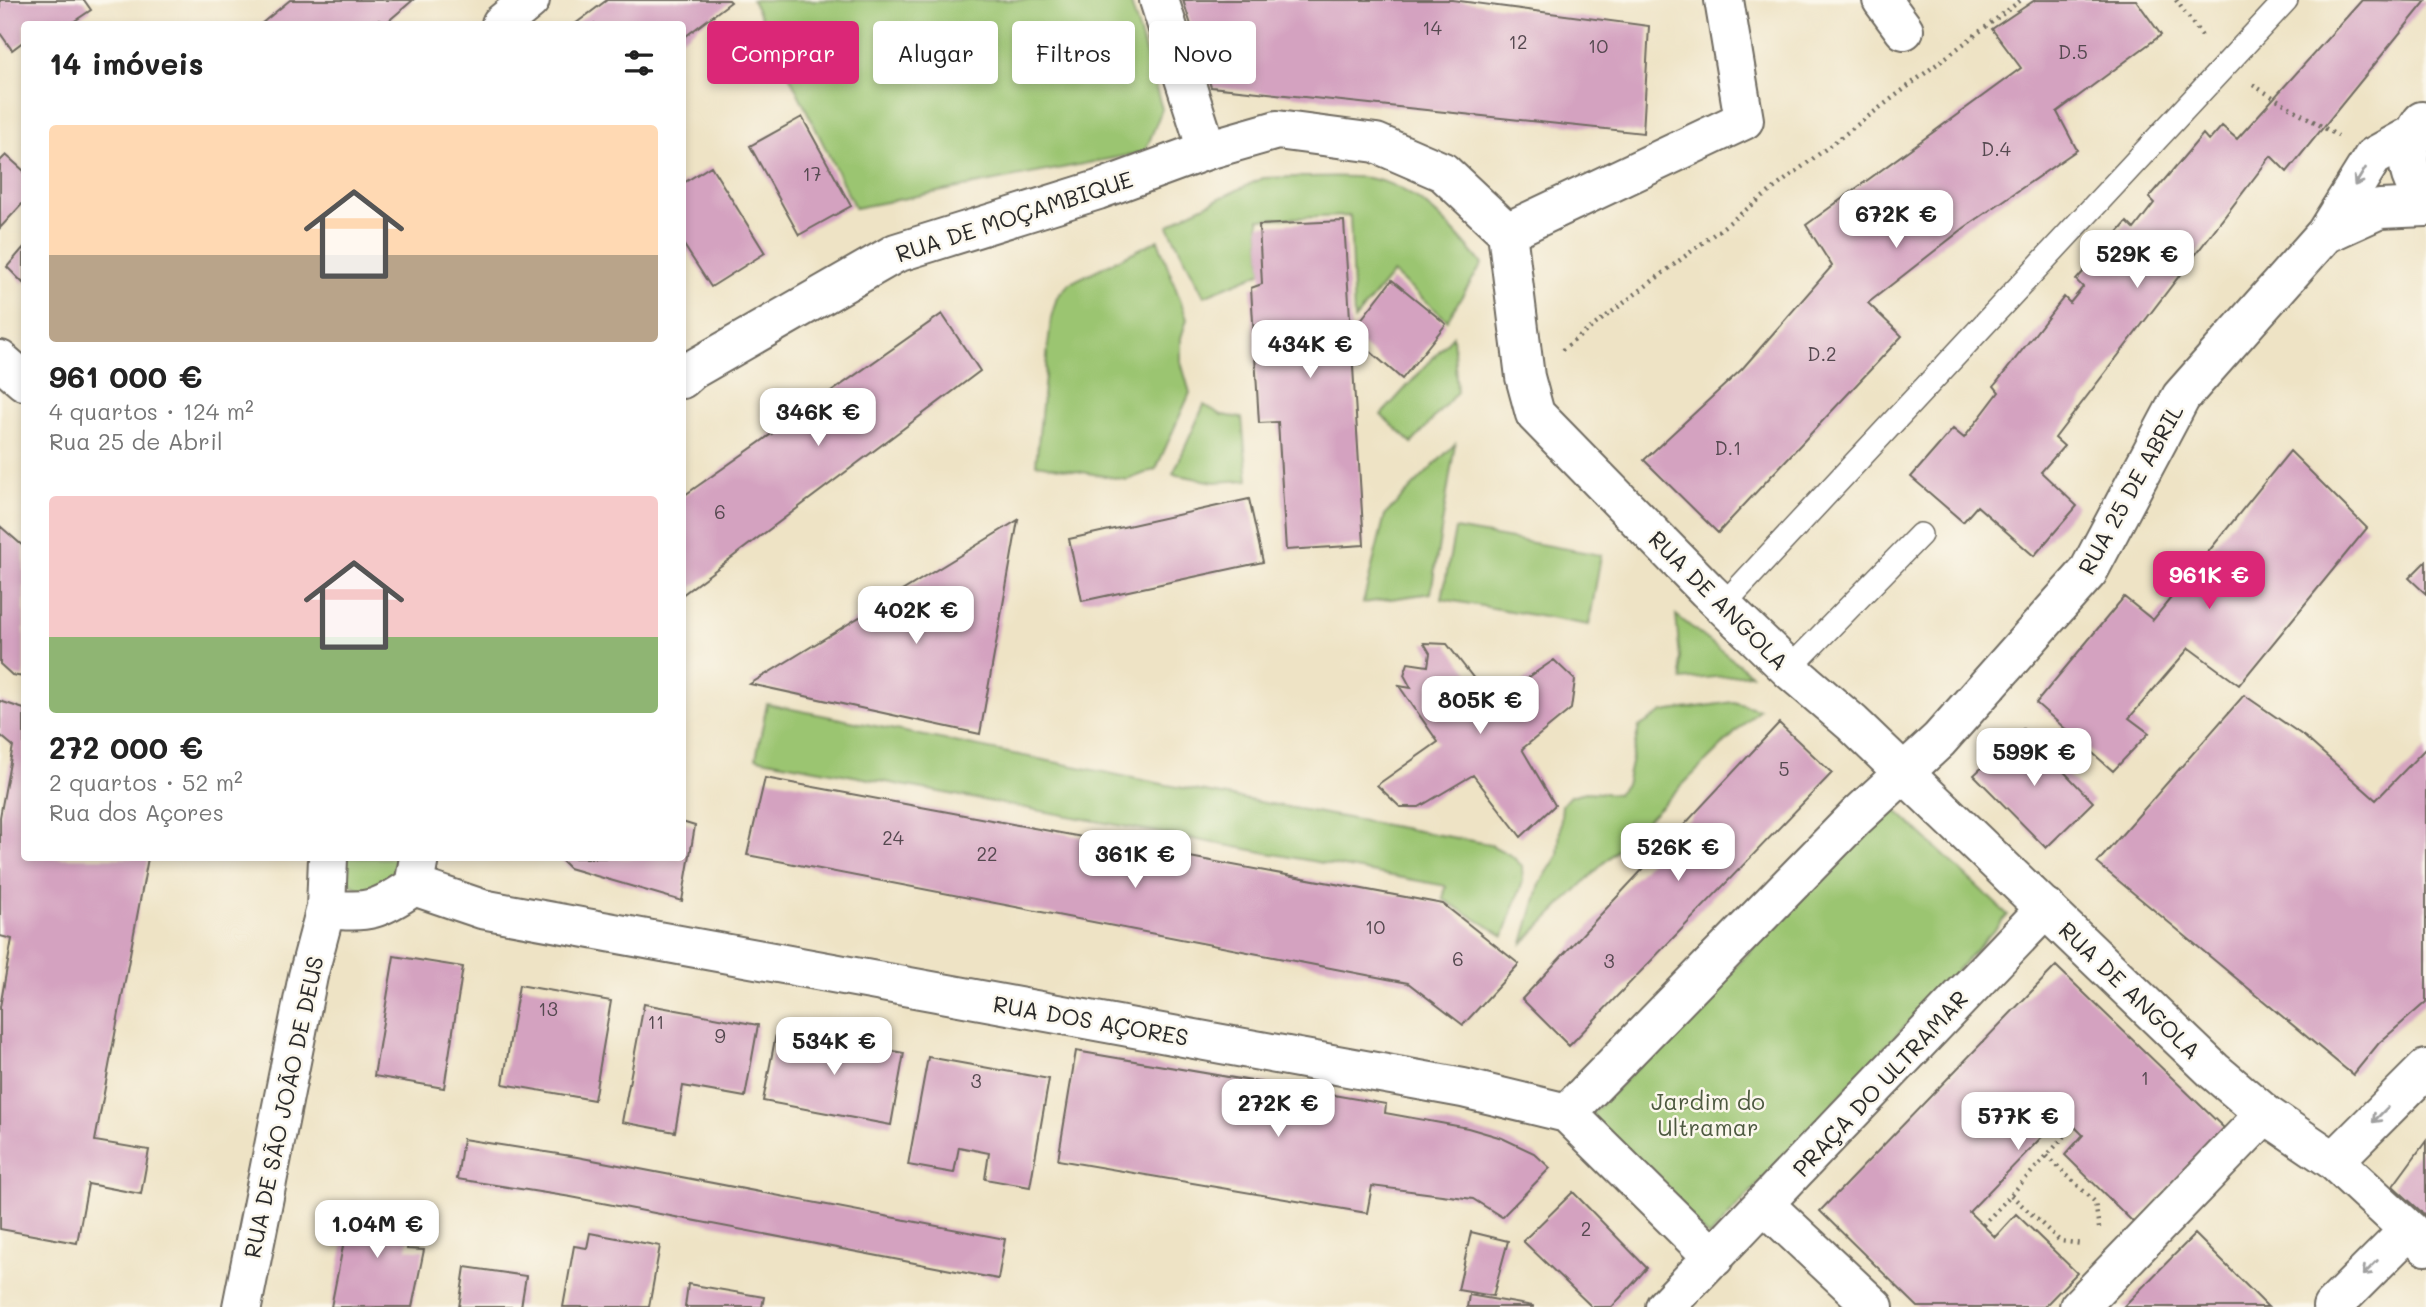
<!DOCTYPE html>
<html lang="pt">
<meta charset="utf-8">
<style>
:root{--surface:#fff;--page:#f6f6f6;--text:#222;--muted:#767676;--accent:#db2777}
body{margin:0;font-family:Mali,sans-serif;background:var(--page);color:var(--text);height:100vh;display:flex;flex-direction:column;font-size:26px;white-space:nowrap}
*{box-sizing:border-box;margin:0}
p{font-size:23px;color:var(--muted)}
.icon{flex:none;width:38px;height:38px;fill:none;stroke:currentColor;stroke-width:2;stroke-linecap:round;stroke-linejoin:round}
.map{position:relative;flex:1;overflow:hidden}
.side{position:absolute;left:21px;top:21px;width:665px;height:840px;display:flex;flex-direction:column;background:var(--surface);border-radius:7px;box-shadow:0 4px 10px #0003}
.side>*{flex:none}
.top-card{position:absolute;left:707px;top:21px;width:665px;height:63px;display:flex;gap:14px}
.price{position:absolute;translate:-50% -60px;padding:0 16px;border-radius:14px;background:#fff;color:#222;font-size:23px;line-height:46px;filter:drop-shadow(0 2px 4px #0008)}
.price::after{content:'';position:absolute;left:50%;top:42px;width:21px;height:16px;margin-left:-10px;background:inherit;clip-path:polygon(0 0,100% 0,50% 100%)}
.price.active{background:var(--accent);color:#fff}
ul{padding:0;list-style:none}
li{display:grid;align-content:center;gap:14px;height:371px;padding:0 28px}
li span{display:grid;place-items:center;height:217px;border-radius:7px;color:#555}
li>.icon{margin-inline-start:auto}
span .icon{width:126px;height:126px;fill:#fffc;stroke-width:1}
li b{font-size:30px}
h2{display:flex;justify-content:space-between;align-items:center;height:84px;padding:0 28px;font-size:30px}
.tag{padding:0 24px;border-radius:7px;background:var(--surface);box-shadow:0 4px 10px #0003;font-size:24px;line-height:63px}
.tag.active{background:var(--accent);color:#fff}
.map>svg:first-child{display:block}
</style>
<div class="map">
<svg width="2426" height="1307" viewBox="0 0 2426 1307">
<rect width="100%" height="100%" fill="#fbf7ec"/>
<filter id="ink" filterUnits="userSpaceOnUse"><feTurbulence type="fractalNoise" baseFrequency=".0143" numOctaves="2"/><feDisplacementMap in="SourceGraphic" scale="14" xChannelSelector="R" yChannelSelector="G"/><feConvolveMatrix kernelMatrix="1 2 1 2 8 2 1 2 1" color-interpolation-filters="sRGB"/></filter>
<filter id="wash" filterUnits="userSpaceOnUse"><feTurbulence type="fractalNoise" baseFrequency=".00686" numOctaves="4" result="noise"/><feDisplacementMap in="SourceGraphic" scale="28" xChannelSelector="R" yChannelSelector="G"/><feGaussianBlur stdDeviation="1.57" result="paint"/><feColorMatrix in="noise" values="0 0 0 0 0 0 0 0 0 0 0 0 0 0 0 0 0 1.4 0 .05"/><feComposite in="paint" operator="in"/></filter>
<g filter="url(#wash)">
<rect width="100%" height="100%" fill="#eee3c5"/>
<path fill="#9bc571" stroke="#63784e" stroke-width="2" d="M752,0H1130L1162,109L1145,152L855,208Z
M1298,177C1321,177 1346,175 1368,178C1417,186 1453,229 1482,264L1447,320L1393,273L1354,320L1350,216L1259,219L1262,272L1204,296L1168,226L1188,213L1263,178Z
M1158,240L1187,319L1181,338V362L1190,393L1156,469L1127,480L1036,464L1051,318L1057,297L1070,283Z
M1453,336L1457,392L1412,443L1381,415Z
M1204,405L1222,415L1242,418L1248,480L1214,482L1173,474Z
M1455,444L1431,593L1363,603L1385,515Z
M1455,529L1601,555L1589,625L1442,599Z
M1676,615L1751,674L1682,680Z
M1733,702L1759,709L1523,943L1540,884L1558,855L1562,805L1570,796L1586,792L1618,794L1627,781L1639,727L1663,712Z
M767,704L1167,785L1489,844L1512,856L1522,866L1523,881L1504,936L1443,899L1446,886L756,758Z
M1891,806L2008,915L1709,1237L1589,1117Z
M341,858H398L390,880L368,892C351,888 340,876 341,858Z"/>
<g id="blocks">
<path fill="#d4a2c0" d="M0,0H84L91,10L70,24H24V41L12,50L0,33Z
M290,0H413L385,24L379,20L374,24H261Z
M607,0H729L731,2L682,39V24H575Z
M1183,0H1452L1649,26L1643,133L1211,87Z
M2035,0H2136L2161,35L2057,112L2077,150L1964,228L1868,303L1902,336L1718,533L1644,460L1742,369L1832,266L1806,225L2021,68L1992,29Z
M2362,0L2426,1L2287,172L2271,156L2055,438L2064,446L2041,472L2077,506L2034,556L1977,506L1963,522L1911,477L1953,429L1964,438L1999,392L1994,386L2064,297L2070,303L2083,287L2076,280L2127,222L2134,229L2154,203L2149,198L2203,134L2209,141L2222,126L2237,139Z
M802,117L851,206L799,235L750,146Z
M6,155L24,171V202L0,228V161Z
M711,166L765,253L711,287L682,242V184Z
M1344,221L1364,545L1286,550L1278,422L1259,423L1251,288L1262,284L1259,225Z
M24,247V284L7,267Z
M1392,280L1446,324L1402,379L1350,334Z
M942,314L980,371L682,595V497Z
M2290,451L2367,528L2239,685L2189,648L2129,718L2149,733L2113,771L2036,703L2124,597L2153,620Z
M1249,499L1263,562L1082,601L1069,539Z
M1018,520L980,734L750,684Z
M0,526L24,547V677L12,675L0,664Z
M2426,561V594L2409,578Z
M1424,643L1447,644L1492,702L1554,660L1575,680L1571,709L1522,749L1555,805L1521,837L1473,775L1419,807H1400L1377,785L1438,742L1399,686L1411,688L1404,675L1408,663L1428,666L1430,653Z
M2244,695L2305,737L2376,800L2426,748V1002L2379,1043L2353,1075L2097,863Z
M0,701L24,709V858H148L95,1141L149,1150L141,1194L88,1184L77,1243L0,1229V1007L12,939L0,936V817L13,746L0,735Z
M1779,723L1832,773L1569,1046L1522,999Z
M2023,729L2093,802L2046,848L1974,775Z
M765,778L1443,904L1519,964L1463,1025L1408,983L747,855Z
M682,822L695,826L682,901L569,868L559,858H682Z
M394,956L463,967L444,1088L374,1076Z
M2056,966L2224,1128L2134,1223L2065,1155L2083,1135L2063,1115L1969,1212L1995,1237L2016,1214L2077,1273L2044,1307H1918L1820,1211Z
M519,985L611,1001L594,1100L503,1084Z
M644,1004L758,1025L745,1097L683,1086L675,1132L622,1122Z
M777,1029L904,1053L891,1125L763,1101Z
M1076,1051L1386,1104L1385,1113L1468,1128L1502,1138L1534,1153L1550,1168L1502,1217L1473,1199L1372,1186L1367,1213L1058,1160Z
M928,1057L1049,1079L1030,1187L985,1179L989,1153L959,1147L954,1173L908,1165Z
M463,1139L577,1157L1005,1239L998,1279L571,1197L457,1179Z
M2426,1141V1216L2393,1186Z
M1573,1192L1647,1268L1612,1307H1592L1523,1241Z
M352,1201L413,1213L407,1249L424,1250L412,1307H331Z
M1471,1232L1508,1241L1493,1296L1458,1290Z
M590,1233L660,1246L649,1307H563L574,1246L587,1248Z
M2195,1234L2268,1307H2123Z
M465,1267L526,1276L521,1307H459Z
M688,1284L764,1297L762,1307H685Z
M1469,1295L1533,1306V1307H1467Z"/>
</g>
</g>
<g filter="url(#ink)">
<use href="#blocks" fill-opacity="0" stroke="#6f6b61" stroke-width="2"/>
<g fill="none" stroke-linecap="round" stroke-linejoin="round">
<defs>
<path id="service" d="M1723,605L2286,0
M1789,669L1920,535"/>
<path id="minor" d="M1882,0L1904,30
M501,24L530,0
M2422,121C2405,145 2402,175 2426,197
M1507,232L1744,120L1724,0
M2325,234L2380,209L2426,207
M0,360L24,381
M682,379L692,370L896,253L1098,190L1207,150
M414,886L482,909L1463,1088L1567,1113L1714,1258
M326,908C366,915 381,909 414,886L419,858
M1567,1113L1856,817L1939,740L2088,572L2181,397L2325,234L2373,157L2411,136
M2334,1161L2426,1069
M1765,1205L1874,1307
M242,1307L308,976L326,908L328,858
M1665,1307L2046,908
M2079,1307L2265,1114
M2332,1307L2409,1230L2426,1246"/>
<path id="tertiary" d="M1159,0L1207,150L1277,130L1376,143L1443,172L1507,232L1525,377L1535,414L1707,590L1789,669L1852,723L2213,1070L2265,1114L2334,1161L2409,1230"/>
</defs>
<use href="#service" stroke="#6f6b61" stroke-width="26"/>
<use href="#minor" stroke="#6f6b61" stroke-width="42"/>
<use href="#tertiary" stroke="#6f6b61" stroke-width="42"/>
<path stroke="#6f6b61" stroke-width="4.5" stroke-dasharray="2 5" stroke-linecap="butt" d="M2176,0L2204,39
M2253,85L2338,136
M1562,350L2021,0
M2047,1156L2095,1202L2099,1228
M2011,1195L2060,1241L2083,1244
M1983,1225L2074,1126"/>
<use href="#service" stroke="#fff" stroke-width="23"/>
<use href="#minor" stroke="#fff" stroke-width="38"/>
<use href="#tertiary" stroke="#fff" stroke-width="38"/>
</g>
<defs><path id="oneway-shaft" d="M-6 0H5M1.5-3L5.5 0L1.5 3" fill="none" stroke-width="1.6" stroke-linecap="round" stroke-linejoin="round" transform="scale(1.75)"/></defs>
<g stroke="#a0a0a0">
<use href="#oneway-shaft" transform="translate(2360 177) rotate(122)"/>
<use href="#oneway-shaft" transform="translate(2380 1115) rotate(135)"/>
<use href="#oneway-shaft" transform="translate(2370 1268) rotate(135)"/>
</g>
</g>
<g text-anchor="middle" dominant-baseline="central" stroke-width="5" stroke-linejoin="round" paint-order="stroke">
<g font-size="19" fill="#554950">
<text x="1432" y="27">14</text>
<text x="1518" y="41">12</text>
<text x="1598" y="45">10</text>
<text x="2073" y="51">D.5</text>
<text x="1996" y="148">D.4</text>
<text x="812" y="173">17</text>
<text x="1822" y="353">D.2</text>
<text x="1728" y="447">D.1</text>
<text x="720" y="511">6</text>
<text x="1784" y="768">5</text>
<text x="893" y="837">24</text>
<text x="987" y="853">22</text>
<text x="1375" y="926">10</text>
<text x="1458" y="958">6</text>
<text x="1609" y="960">3</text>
<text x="548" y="1008">13</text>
<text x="656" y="1021">11</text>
<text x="720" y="1035">9</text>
<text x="2145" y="1077">1</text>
<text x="976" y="1080">3</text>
<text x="1586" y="1228">2</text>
</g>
<g font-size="23" fill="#2b2b2b" stroke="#fbf7ec">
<text transform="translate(1014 216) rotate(-18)">RUA DE MOÇAMBIQUE</text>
<text transform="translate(2130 489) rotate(-61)">RUA 25 DE ABRIL</text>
<text transform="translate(1719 600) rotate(45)">RUA DE ANGOLA</text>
<text transform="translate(2130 990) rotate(44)">RUA DE ANGOLA</text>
<text transform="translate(1091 1020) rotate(10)">RUA DOS AÇORES</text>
<text transform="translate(1880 1083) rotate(-47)">PRAÇA DO ULTRAMAR</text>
<text transform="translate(283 1107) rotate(-78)">RUA DE SÃO JOÃO DE DEUS</text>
</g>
<g font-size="23" fill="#4d5940" stroke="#fbf7ec">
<text x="1708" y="1101">Jardim do<tspan x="1708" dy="26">Ultramar</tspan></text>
</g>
</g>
</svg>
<b class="price" style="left:1896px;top:250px">672K €</b>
<b class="price" style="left:2137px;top:290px">529K €</b>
<b class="price" style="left:1310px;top:380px">434K €</b>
<b class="price" style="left:818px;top:448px">346K €</b>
<b class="price active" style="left:2209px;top:611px">961K €</b>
<b class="price" style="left:916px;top:646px">402K €</b>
<b class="price" style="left:1480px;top:736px">805K €</b>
<b class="price" style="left:2034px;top:788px">599K €</b>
<b class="price" style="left:1678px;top:883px">526K €</b>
<b class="price" style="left:1135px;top:890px">361K €</b>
<b class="price" style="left:834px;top:1077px">534K €</b>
<b class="price" style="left:1278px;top:1139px">272K €</b>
<b class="price" style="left:2018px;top:1152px">577K €</b>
<b class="price" style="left:377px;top:1260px">1.04M €</b>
<div class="top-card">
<a class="tag active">Comprar</a>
<a class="tag">Alugar</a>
<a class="tag">Filtros</a>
<a class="tag">Novo</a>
</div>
<section class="side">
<h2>14 imóveis<svg class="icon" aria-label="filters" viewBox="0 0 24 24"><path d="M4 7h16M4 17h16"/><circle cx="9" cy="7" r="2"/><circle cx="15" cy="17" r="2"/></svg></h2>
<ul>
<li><span style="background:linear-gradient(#ffd9b3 60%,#b9a48a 0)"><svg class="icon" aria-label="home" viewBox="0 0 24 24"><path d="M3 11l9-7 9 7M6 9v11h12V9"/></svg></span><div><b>961 000 €</b><p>4 quartos · 124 m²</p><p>Rua 25 de Abril</p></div></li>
<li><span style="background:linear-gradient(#f6c9c9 65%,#8fb573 0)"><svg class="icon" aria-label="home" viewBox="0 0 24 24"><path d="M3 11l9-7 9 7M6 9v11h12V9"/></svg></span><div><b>272 000 €</b><p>2 quartos · 52 m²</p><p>Rua dos Açores</p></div></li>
</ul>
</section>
</div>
